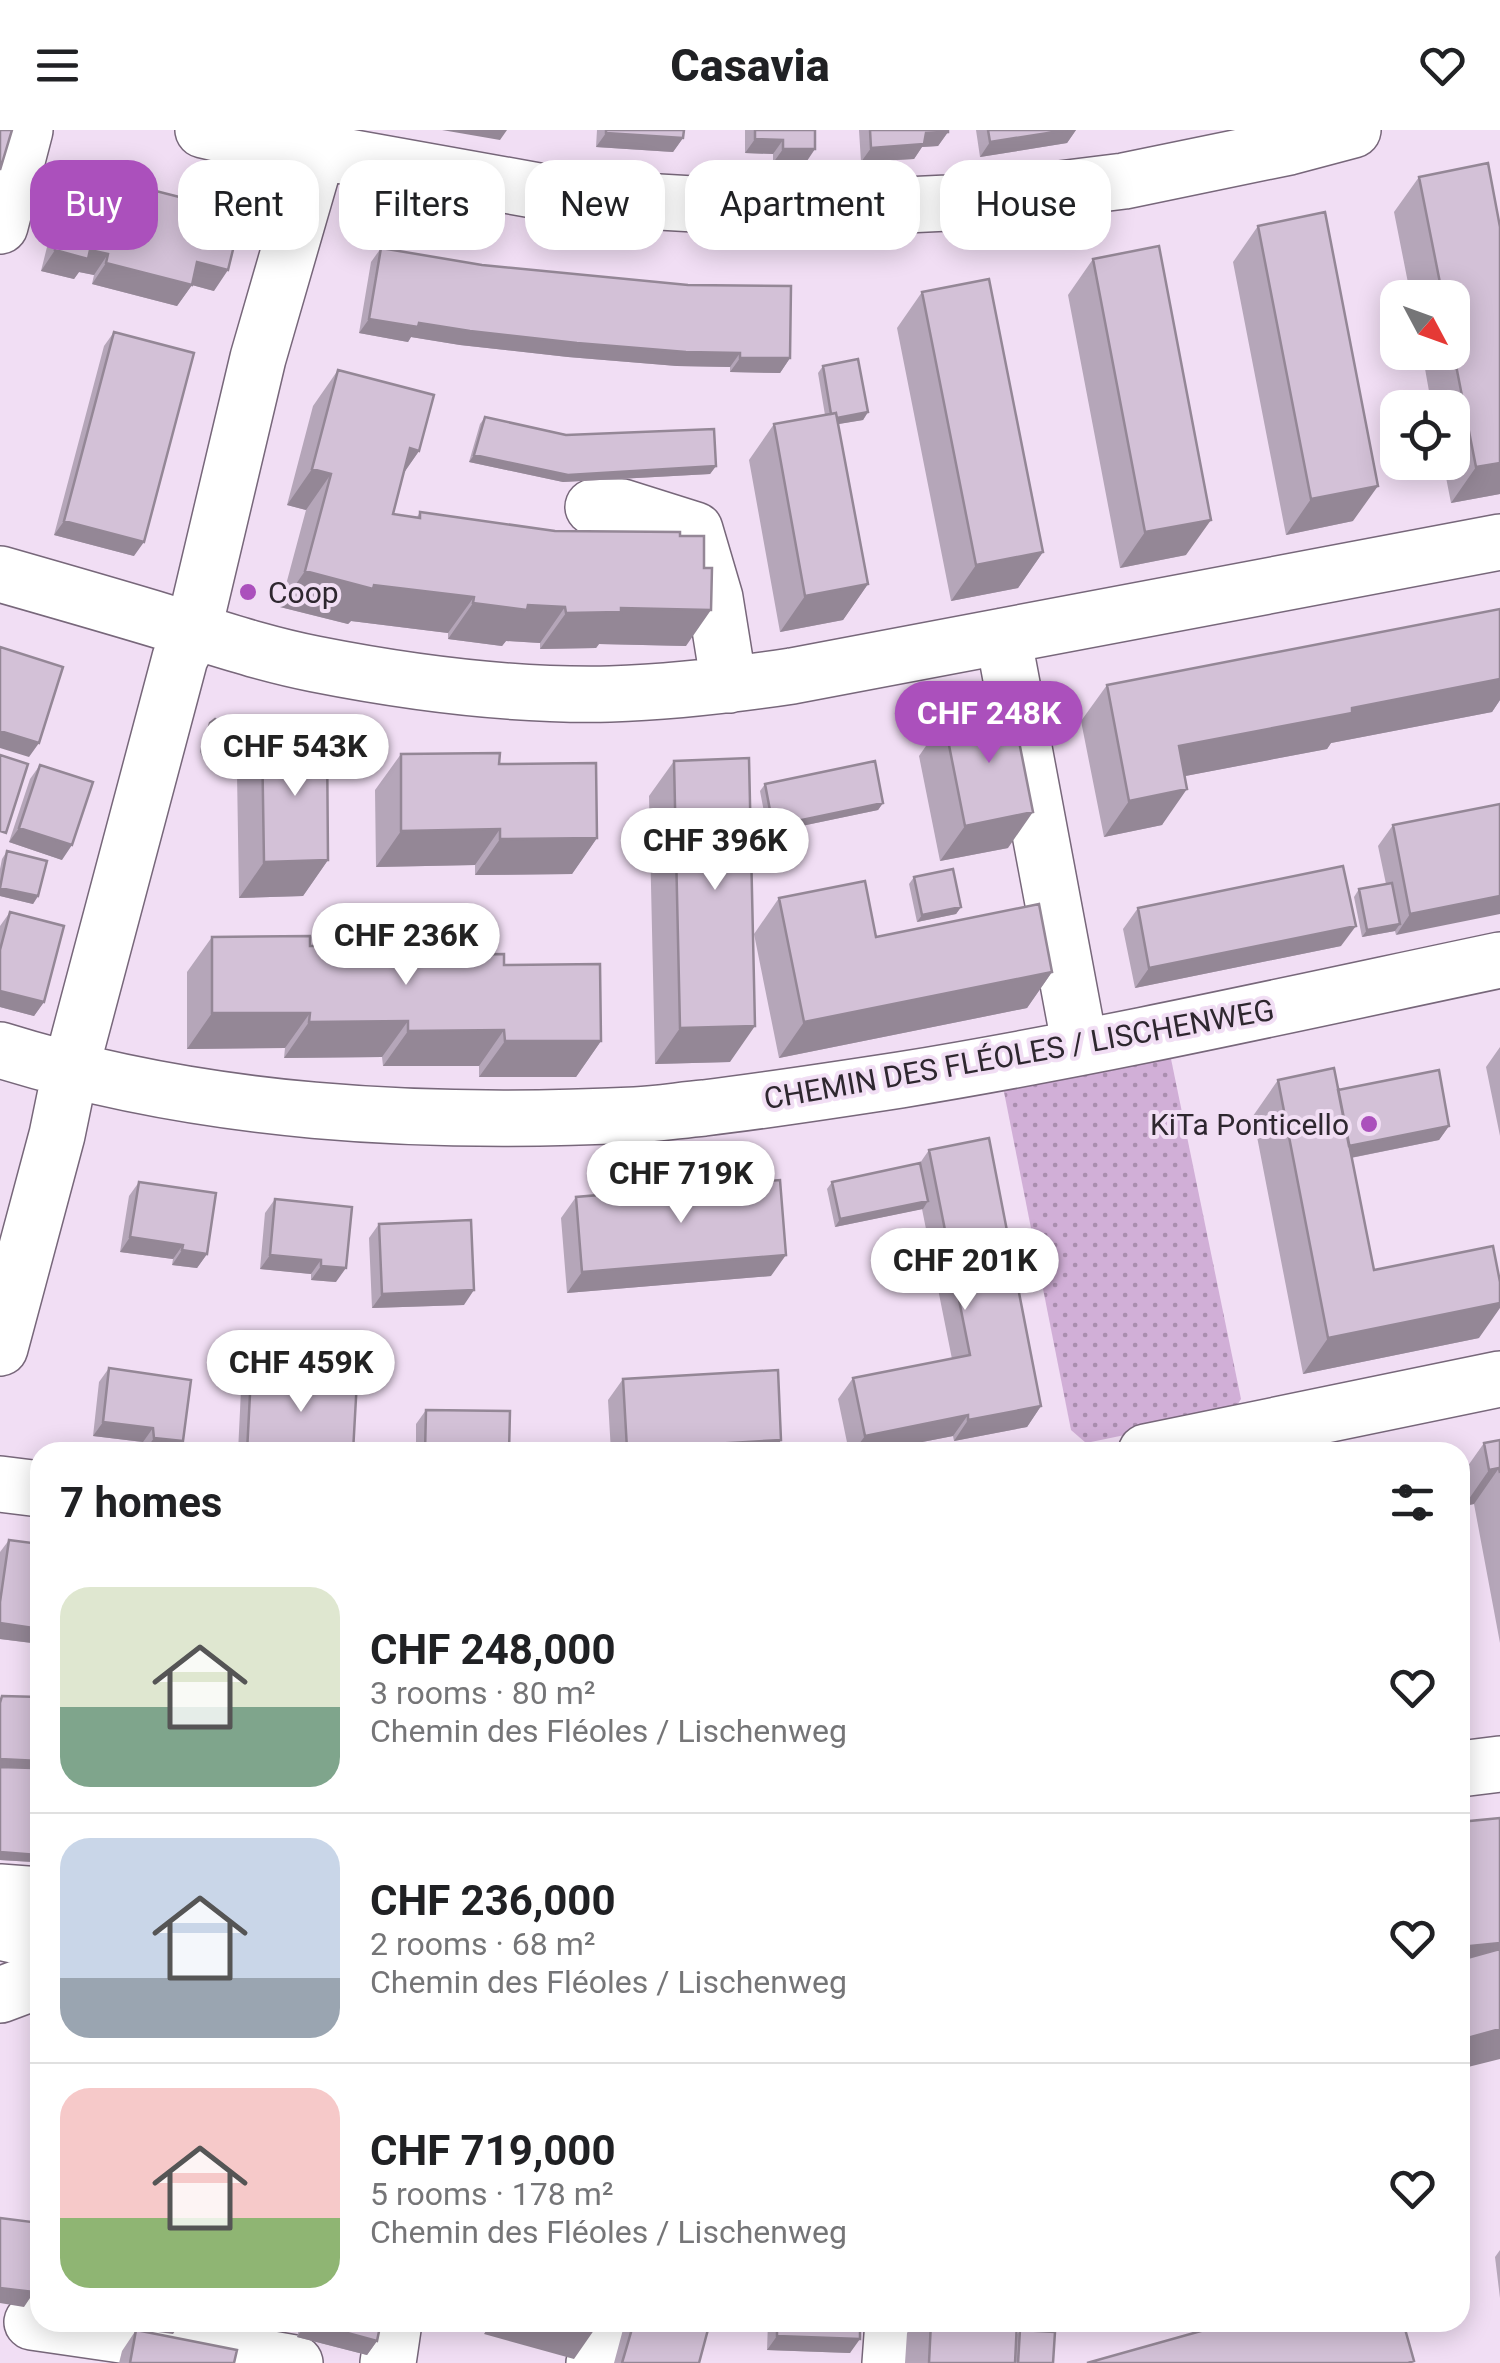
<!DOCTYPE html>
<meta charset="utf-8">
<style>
:root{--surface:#fff;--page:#f6f6f6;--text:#202124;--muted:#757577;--line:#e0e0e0;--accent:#ab50bc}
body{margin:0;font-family:Roboto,sans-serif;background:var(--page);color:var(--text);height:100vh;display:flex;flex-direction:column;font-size:38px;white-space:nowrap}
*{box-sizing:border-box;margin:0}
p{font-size:32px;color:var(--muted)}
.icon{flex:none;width:55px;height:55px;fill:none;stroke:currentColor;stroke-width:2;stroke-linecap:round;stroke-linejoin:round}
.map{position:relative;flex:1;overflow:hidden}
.drawer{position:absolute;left:30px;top:1312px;width:1440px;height:890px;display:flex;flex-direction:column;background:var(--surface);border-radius:30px;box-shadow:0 5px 25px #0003}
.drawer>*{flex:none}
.banner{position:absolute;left:30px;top:30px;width:1440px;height:90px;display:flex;gap:20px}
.needle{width:65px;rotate:131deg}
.buttons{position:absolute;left:1380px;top:150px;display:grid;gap:20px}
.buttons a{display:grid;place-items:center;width:90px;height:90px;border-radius:20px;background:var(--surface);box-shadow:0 5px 25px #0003;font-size:50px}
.price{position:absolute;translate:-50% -85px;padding:0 22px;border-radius:35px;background:#fff;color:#222;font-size:32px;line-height:65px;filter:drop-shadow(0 2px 5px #0008)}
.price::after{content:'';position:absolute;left:50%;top:60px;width:30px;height:22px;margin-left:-15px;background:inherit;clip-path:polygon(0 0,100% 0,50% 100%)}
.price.active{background:var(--accent);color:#fff}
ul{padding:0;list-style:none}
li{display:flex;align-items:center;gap:30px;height:250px;padding:0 30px}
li+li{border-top:2px solid var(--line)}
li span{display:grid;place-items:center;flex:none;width:280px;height:200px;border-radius:30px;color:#555}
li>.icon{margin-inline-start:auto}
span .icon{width:120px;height:120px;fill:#fffc;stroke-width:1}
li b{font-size:42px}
h2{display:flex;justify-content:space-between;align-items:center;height:120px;padding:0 30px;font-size:42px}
.chip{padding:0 35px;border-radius:30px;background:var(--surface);box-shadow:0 5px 25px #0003;font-size:35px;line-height:90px}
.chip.active{background:var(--accent);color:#fff}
header{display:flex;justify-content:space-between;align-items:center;height:130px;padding:0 30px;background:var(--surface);font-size:45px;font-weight:800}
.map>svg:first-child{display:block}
</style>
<header><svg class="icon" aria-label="menu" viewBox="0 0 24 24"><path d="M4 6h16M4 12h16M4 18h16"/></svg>Casavia<svg class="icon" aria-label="heart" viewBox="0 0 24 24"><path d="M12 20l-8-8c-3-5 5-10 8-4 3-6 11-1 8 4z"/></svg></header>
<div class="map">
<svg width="1500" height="2233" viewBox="0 0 1500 2233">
<defs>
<pattern id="park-dots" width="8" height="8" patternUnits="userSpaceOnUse" patternTransform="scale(2.5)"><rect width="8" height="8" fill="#d1afd7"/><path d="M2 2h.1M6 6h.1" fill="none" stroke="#aa8eaf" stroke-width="1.8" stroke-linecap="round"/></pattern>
</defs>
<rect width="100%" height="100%" fill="#f1def4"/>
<path fill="url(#park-dots)" d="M1170,924L1241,1269L1232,1283L1086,1313L1071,1300L1003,957Z"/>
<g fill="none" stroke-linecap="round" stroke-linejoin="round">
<defs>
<path id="minor" d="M203,0L294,21L343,26L572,67L798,80L948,73L1124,51L1289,17L1353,0
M0,96L25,0
M593,377H622L695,400L715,468L729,555
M0,444C56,460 112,476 168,493C217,508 264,524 315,534C411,553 512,566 610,564C671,562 732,555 792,546L1500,412
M1003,506L1080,917
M0,920C205,984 421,995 635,985C658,984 681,980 704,978C770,970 835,960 900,950C1102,917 1301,872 1500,830
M0,1218L57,1005L70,942L180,528L193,502L258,228L324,0
M1146,1322L1500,1249
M0,1354L40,1359
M0,1762L40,1765
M32,2192L197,2216L295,2233
M388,2233L394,2192
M594,2233L607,2192
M890,2233L893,2192"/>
<path id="major" d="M1460,1639L1500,1634
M0,1802L40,1811
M0,1865L40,1850"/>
</defs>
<use href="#minor" stroke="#77677a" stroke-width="58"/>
<use href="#major" stroke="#77677a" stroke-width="58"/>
<use href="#minor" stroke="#fff" stroke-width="55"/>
<use href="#major" stroke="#fff" stroke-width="55"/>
</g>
<path fill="#b5a6b9" d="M597,0H684L683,8L673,22L596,17Z
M745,0H815L805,34L773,33V24L745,23Z
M859,0H948V2L938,16L922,17L914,29L861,32Z
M976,0H1076L1067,13L980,27Z
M1488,33L1500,97V364L1451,373L1443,332H1452V278H1432L1422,222H1452V168H1411L1394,82L1419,47Z
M72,56L101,84L138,94L142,81L156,61L214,161L192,155L177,176L92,154L94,145L79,142L74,149L41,141L57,77Z
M1258,96L1353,391L1286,405L1233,132Z
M381,118L790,228L780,243L730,242V237L677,236L568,227L460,215L411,207L408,212L359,203L371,132Z
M1093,129L1186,425L1120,438L1068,165Z
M922,162L1043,422L1018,458L951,471L897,198Z
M114,202L134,426L54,405L104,216Z
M823,236L868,282L863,290L838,294L868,454L843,490L780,502L749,330L774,294L825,285L818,243Z
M338,240L419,321L403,344L393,384L417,387L420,382L686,516L599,514L596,518L540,519V513L506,511L502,516L448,509V503L351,491L348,494L280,477L306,380L287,375L313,276Z
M485,287L716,336L710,344L563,352L469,332L480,294Z
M1500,479V570L1492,582L1331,613L1327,619L1185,646L1162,695L1104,707L1081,591L1107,555Z
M944,590L1008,718L940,731L919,626Z
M210,593L211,624L206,628H203L200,622L205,601Z
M262,607L328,730L303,766L239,768L237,643Z
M401,624L499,634L597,708L572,744L475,745V735L376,737L375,660Z
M674,631L730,932L655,934L649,666Z
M40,635L62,730L9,712L30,649Z
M765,654L883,673L878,680L768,703L760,661Z
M1500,674L1396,805L1395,801L1362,807L1354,767L1359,759L1386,754L1378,716L1393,695Z
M7,721L38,766L33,774L0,766V739L2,729Z
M914,747L961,777L956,784L917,792L909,754Z
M779,768L876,807L1052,842L1027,878L779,928L754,804Z
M1138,778L1341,816L1135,858L1123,799Z
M10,782L44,872L34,886L0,877V796Z
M212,807L504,835L601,911L576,947H479V936H383L382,927L284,928L285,918L187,919V842Z
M1500,917V1006L1486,937Z
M1278,950L1338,960L1449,996L1439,1010L1351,1028L1374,1140L1479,1208L1303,1244L1253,986Z
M929,1020L1041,1276L1027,1297L954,1311L953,1306L871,1322H849L838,1269L853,1248L952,1229L922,1079L835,1097L827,1059L832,1052L920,1033Z
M139,1052L207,1124L197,1138L172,1135L173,1129L120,1122L129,1066Z
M576,1067L771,1146L567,1163L561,1088Z
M275,1069L336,1152L311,1150V1144L260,1139L265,1083Z
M379,1094L464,1175L372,1178L369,1108Z
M109,1238L183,1311L175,1322H144L143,1312L93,1306L99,1252Z
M251,1245L353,1322H238L241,1260Z
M623,1249L781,1310L773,1322H611L608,1270Z
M426,1280L509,1322H416V1294Z
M1500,1310V1513L1474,1374L1464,1376L1460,1354V1347L1484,1313Z
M9,1410L40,1514L0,1509V1422Z
M2,1566L40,1567V1727L33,1732L0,1730V1569Z
M1500,2120V2168L1495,2127Z
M301,2192H381L377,2211L367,2225L297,2207Z
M625,2192H710L699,2233H614Z
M768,2192H860L850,2223L767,2220Z
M914,2192H1017L1016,2206L1020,2200L1053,2233H905L907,2203Z
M136,2200L234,2233H119L122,2221Z"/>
<path fill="#948796" d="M442,0H507L500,10Z
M1067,0H1076L1067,13L980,27L990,12Z
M948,2L938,16L922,17L914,29L861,32L871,18L926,3Z
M606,3L683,8L673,22L596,17Z
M755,9L783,10L773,24L745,23Z
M783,19H815L805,34L773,33Z
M55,120H90L108,124L94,145L79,142L74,149L41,141Z
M197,132L228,140L214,161L192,155L177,176L92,154L106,133Z
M369,189L419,193L740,223L730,237L677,236L568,227L460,215L411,207L408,212L359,203Z
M740,228H790L780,243L730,242Z
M868,282L863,290L827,296L832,289Z
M410,318L419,321L394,357Z
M474,325L716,336L710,344L563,352L469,332Z
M1500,333V364L1451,373L1476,337Z
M312,339L331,344L306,380L287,375Z
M1378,356L1353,391L1286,405L1311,369Z
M1211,390L1186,425L1120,438L1145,402Z
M64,391L144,412L134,426L54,405Z
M1043,422L1018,458L951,471L976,435Z
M305,441L374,455L474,467L448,503L351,491L348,494L280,477Z
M868,454L843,490L780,502L805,466Z
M473,473L528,475L565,477L540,513L506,511L502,516L448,509Z
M621,478L711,480L686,516L599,514L596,518L540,519L566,483Z
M1500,549V570L1492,582L1331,613L1327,619L1154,652L1179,616L1352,578Z
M0,601L39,613L29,627L0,618Z
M216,617L206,628H203L208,620Z
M1187,659L1162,695L1104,707L1129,671Z
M883,673L878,680L768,703L773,696Z
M1033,682L1008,718L940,731L965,696Z
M19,698L72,715L62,730L9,712Z
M500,699L475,735L376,737L401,701Z
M597,708L572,744L475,745L500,709Z
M328,730L303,766L239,768L264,732Z
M0,758L38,766L33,774L0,766Z
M1500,766V784L1396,805L1410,784Z
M961,777L956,784L917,792L922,785Z
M1400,794L1395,801L1362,807L1367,800Z
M1356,796L1341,816L1135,858L1149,838Z
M1052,842L1027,878L779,928L804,892Z
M0,861L44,872L34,886L0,877Z
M212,883H310L285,918L187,919Z
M408,891L382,927L284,928L309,892Z
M755,896L730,932L655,934L680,898Z
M504,900L479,936H383L408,901Z
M505,911H601L576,947H479Z
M1449,996L1439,1010L1320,1034L1330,1020Z
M928,1071L923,1079L835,1097L840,1089Z
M130,1107L183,1115L173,1129L120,1122Z
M182,1120L207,1124L197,1138L172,1135Z
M270,1125L321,1130L311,1144L260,1139Z
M786,1125L771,1146L567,1163L582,1142Z
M321,1136L346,1138L336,1152L311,1150Z
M474,1160L464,1175L372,1178L382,1164Z
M1500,1173V1178L1479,1208L1303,1244L1328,1208Z
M1041,1276L1027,1297L954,1311L968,1290Z
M968,1285L953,1306L871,1322H853L865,1306Z
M103,1292L153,1298L143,1312L93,1306Z
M154,1308L183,1311L175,1322H144Z
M781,1310L773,1322H624L627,1319Z
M1499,1338L1474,1374L1464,1376L1489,1340Z
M0,1493L40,1499V1514L0,1509Z
M0,1629L39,1631L29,1645L0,1644Z
M0,1722L40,1724V1727L33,1732L0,1730Z
M1500,1813V1832L1460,1836V1817Z
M1500,1899V1929L1460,1939V1910Z
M0,2158L34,2162L24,2177L0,2173Z
M100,2192H181L173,2204L99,2194Z
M307,2192L377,2211L367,2225L297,2207Z
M492,2192L599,2193L574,2229L484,2204Z
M777,2206L860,2209L850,2223L767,2220Z"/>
<path fill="#d3c1d7" stroke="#948796" stroke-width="2.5" d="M0,0H12L0,40Z
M606,0H684L683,8L606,3Z
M755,0H815V19H783V10L755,9Z
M870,0H948V2L926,3L924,14L871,18Z
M988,0H1067L990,12Z
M1488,33L1500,97V333L1476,337L1452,215V168H1443L1419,47Z
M72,56L106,65L101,84L147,96L156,61L242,83L228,140L197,132L192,155L106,133L108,124L90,120L88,129L55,120Z
M1325,82L1378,356L1311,369L1258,96Z
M1159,116L1211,390L1145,402L1093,129Z
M381,118L482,135L688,155L791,156L790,228H740V223L686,222L577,213L470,201L419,193L418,197L369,189Z
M989,149L1043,422L976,435L922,162Z
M114,202L194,223L144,412L64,391Z
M858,229L868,282L837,288L836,283L831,284L823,236Z
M338,240L434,265L419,321L410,318L393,384L420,388V382L555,401L680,402V406H704V438H712L711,480L621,478V482L566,483L565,477L528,475L527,480L473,473L474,467L374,455L373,459L305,441L331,344L312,339Z
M836,283L868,454L805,466L774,294Z
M485,287L566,305L714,299L716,336L568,345L474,325Z
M1500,479V549L1352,578V583L1179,616L1187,659L1129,671L1107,555Z
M0,517L63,537L39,613L0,601Z
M1012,576L1033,682L965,696L944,590Z
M215,589L222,595L216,617L211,621L208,620L205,615L210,593Z
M327,606L328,730L264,732L262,607Z
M500,623L499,634L596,633L597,708L500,709V699L401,701V624Z
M0,625L28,634L6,703L0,701Z
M749,628L755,896L680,898L674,631Z
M875,631L883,673L773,696L765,654Z
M40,635L93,652L72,715L19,698Z
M1500,674V766L1410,784L1393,695Z
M7,721L47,731L38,766L0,758Z
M1343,736L1356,796L1149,838L1138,778Z
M953,739L961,777L922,785L914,747Z
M865,751L876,807L1039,774L1052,842L804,892L779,768Z
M1392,753L1400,794L1367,800L1359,759Z
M10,782L64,796L44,872L0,861V820Z
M310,806V816L407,815V825L504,824V835L600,834L601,911H505L504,900L408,901V891L309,892L310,883H212V807Z
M1334,938L1374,1140L1493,1116L1500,1152V1173L1328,1208L1278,950Z
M1439,940L1449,996L1349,1016L1338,960Z
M989,1008L1041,1276L968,1290V1285L865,1306L853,1248L970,1225L929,1020Z
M920,1033L928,1071L840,1089L832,1052Z
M780,1050L786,1125L582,1142L576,1067Z
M139,1052L216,1063L207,1124L182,1120L183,1115L130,1107Z
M275,1069L352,1077L346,1138L321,1136V1130L270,1125Z
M471,1090L474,1160L382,1164L379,1094Z
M109,1238L191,1250L183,1311L154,1308L153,1298L103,1292Z
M778,1240L781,1310L627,1319L623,1249Z
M251,1245L357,1250L353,1322H247Z
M426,1280L510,1281L509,1322H425Z
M1500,1310V1343L1499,1338L1489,1340L1484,1313Z
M9,1410L40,1414V1499L0,1493V1472Z
M2,1566L40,1567V1634L39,1631L0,1629V1573Z
M0,1637L34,1638L40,1656V1724L38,1725L0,1722Z
M1500,1688V1813L1460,1817V1692Z
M1500,1819V1899L1460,1910V1830Z
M0,2088L40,2093V2118L34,2162L0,2158Z
M307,2192H381L377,2211Z
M634,2192H710L699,2233H622Z
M777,2192H860V2209L777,2206Z
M931,2192H1017L1015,2233H929Z
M1233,2192H1403L1414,2231L1408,2233H1087Z
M136,2200L237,2220L234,2233H130Z
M1020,2200L1055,2202L1053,2233H1018Z"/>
<g fill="#ab50bc" stroke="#f1def4" stroke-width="4">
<circle cx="248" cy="462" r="10"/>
<circle cx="1369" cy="994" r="10"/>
</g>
<g text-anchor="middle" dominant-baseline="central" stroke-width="8" stroke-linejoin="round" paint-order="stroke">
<g font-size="30" fill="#2e272f" stroke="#f1def4" text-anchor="start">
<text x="268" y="462">Coop</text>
<text x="1349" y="994" text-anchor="end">KiTa Ponticello</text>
</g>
<g font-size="30" fill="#2e272f" stroke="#f1def4">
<text transform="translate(1019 924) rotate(-10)">CHEMIN DES FLÉOLES / LISCHENWEG</text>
</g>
</g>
</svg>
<div class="buttons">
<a><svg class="needle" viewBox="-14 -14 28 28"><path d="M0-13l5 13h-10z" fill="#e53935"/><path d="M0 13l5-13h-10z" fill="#757577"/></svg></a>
<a><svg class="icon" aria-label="locate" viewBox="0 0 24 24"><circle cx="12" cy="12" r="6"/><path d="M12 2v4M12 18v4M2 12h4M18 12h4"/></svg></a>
</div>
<b class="price active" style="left:989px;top:636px">CHF 248K</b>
<b class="price" style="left:295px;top:669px">CHF 543K</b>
<b class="price" style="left:715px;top:763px">CHF 396K</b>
<b class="price" style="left:406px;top:858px">CHF 236K</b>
<b class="price" style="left:681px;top:1096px">CHF 719K</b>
<b class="price" style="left:965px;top:1183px">CHF 201K</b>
<b class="price" style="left:301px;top:1285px">CHF 459K</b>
<div class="banner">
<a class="chip active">Buy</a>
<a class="chip">Rent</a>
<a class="chip">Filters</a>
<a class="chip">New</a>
<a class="chip">Apartment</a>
<a class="chip">House</a>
</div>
<section class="drawer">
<h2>7 homes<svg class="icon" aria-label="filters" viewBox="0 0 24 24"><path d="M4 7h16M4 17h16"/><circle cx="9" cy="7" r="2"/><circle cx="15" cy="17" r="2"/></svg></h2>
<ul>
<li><span style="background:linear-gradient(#dfe7d0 60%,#7fa58c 0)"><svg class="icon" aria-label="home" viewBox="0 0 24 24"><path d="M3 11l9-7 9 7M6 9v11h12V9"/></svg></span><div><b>CHF 248,000</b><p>3 rooms · 80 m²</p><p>Chemin des Fléoles / Lischenweg</p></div><svg class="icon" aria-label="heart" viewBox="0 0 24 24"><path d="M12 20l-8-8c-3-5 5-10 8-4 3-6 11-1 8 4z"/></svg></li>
<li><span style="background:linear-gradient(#c9d6e8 70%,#9aa5b1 0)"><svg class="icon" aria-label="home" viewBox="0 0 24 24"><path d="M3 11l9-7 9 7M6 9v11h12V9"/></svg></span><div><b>CHF 236,000</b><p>2 rooms · 68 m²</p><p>Chemin des Fléoles / Lischenweg</p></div><svg class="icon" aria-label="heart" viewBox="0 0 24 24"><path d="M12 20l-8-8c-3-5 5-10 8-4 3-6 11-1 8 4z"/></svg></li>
<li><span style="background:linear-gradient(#f6c9c9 65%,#8fb573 0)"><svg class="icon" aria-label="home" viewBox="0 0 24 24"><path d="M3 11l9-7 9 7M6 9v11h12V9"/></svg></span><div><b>CHF 719,000</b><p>5 rooms · 178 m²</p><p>Chemin des Fléoles / Lischenweg</p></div><svg class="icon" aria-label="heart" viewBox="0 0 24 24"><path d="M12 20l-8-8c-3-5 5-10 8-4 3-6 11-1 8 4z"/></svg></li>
</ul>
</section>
</div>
